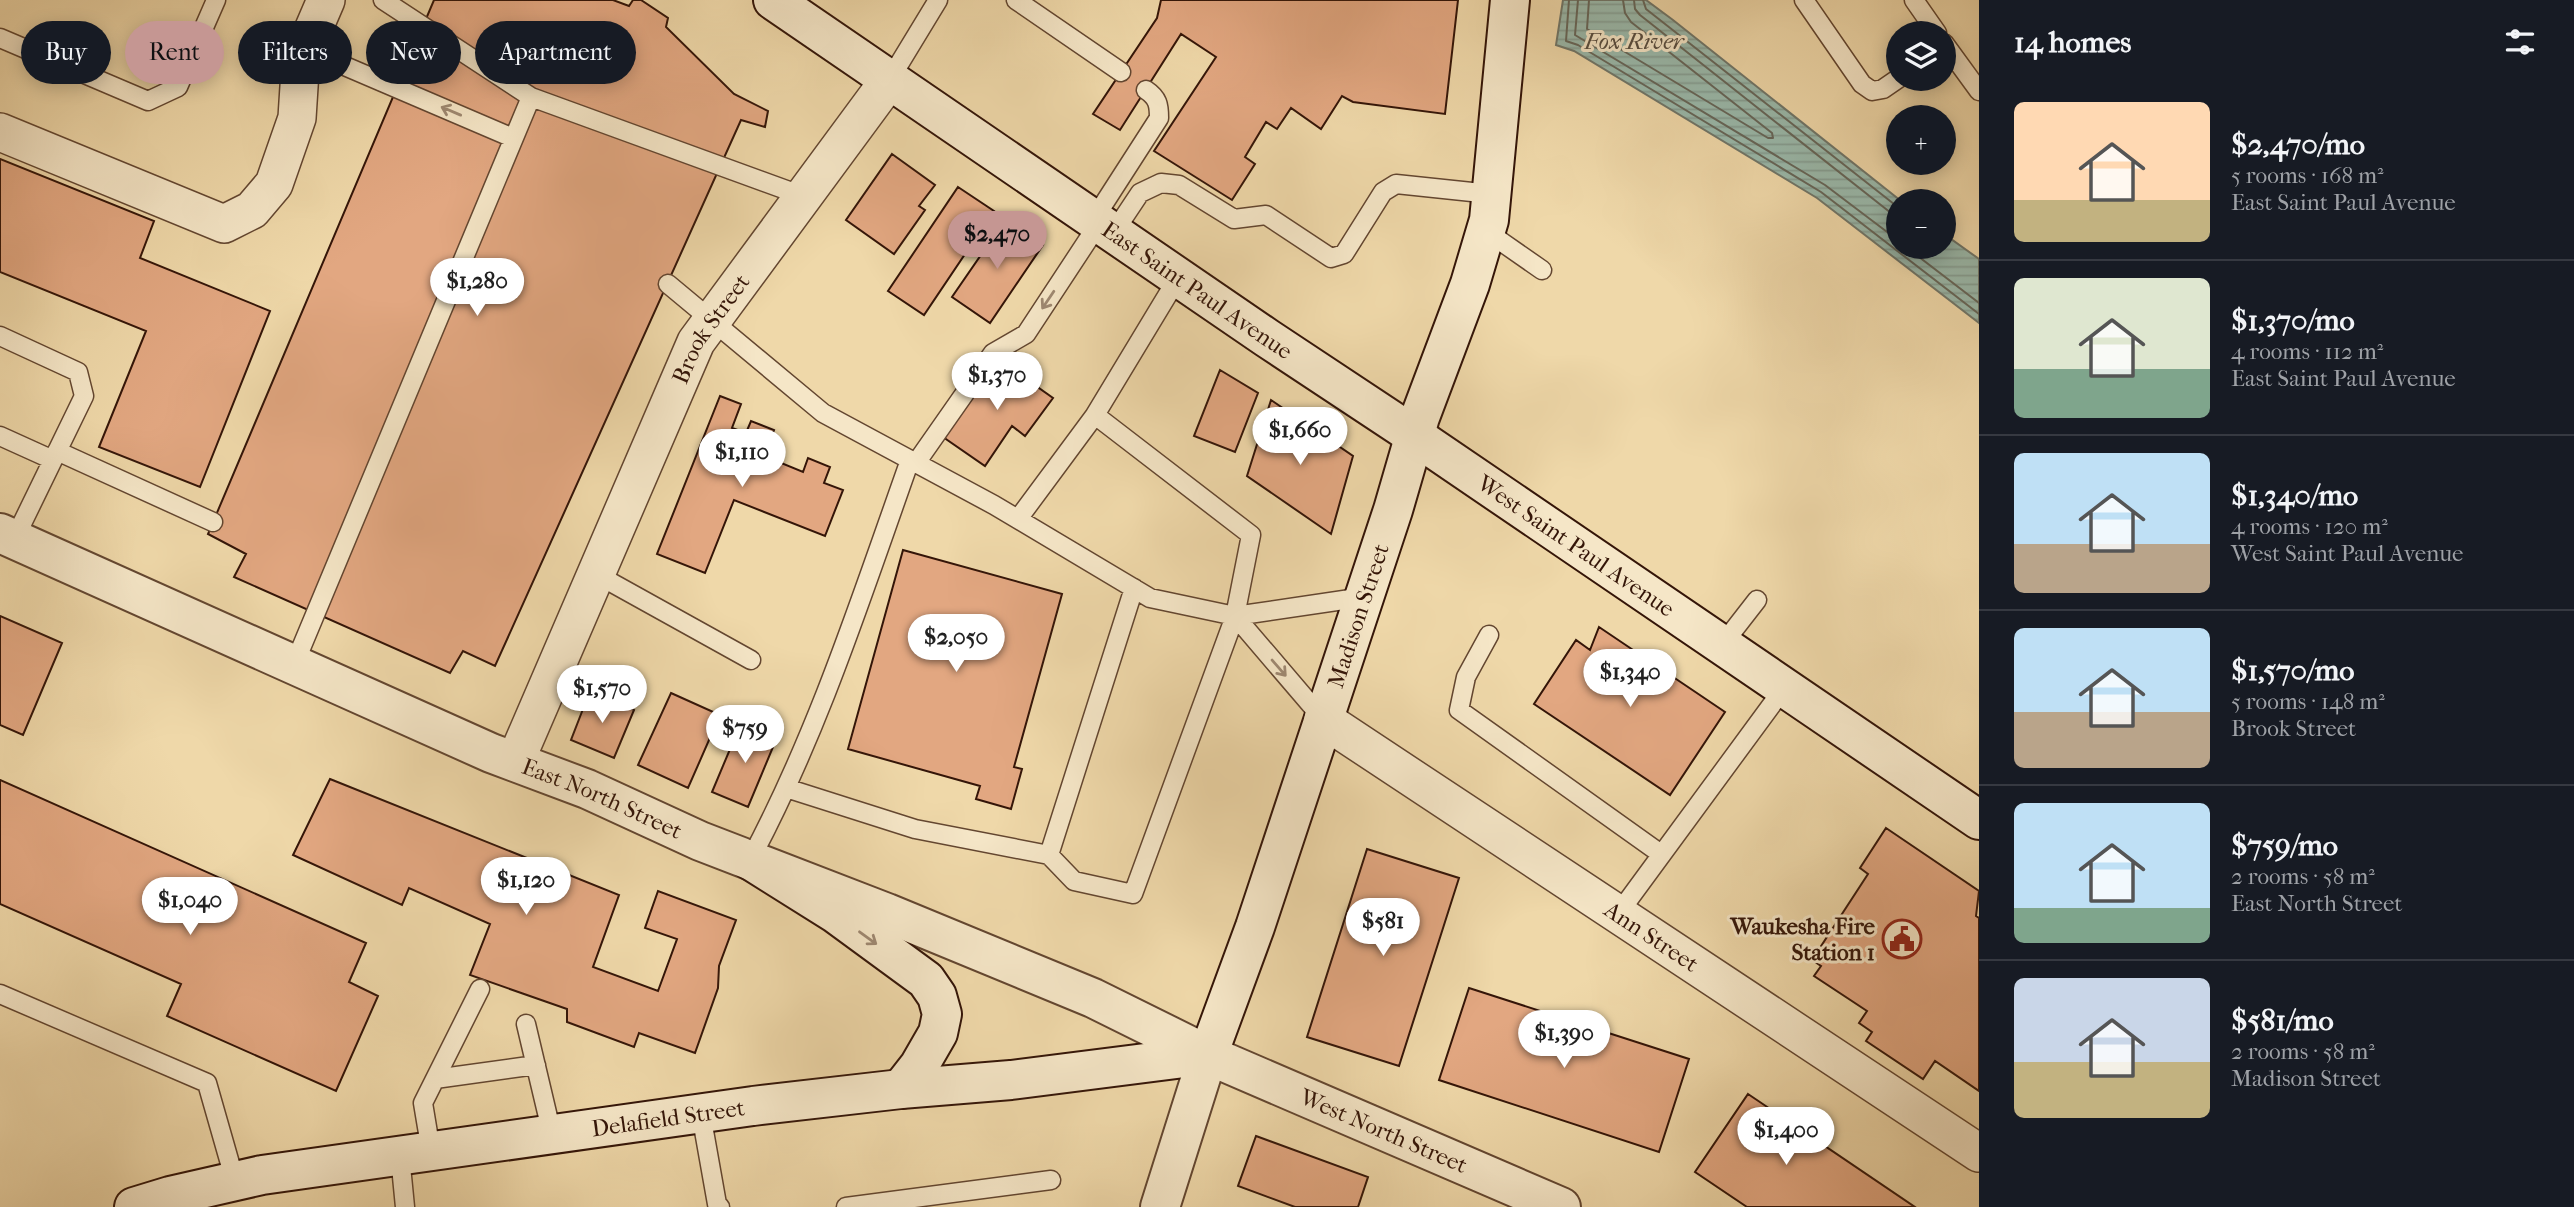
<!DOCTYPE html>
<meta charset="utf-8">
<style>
:root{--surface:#171b24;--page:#242831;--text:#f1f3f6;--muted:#9ea1a6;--line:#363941;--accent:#c59692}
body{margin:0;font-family:"IM FELL French Canon",serif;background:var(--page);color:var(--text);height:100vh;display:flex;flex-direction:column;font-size:26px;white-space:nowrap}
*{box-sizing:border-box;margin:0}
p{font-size:23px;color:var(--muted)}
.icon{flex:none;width:38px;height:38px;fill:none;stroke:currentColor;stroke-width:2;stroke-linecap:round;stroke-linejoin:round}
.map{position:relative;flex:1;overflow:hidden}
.panel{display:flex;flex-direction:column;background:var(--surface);width:595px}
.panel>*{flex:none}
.banner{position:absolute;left:21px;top:21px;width:665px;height:63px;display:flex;gap:14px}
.buttons{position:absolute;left:1886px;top:21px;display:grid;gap:14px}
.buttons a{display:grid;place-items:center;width:70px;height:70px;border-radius:50%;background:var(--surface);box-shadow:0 4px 18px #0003;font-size:35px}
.price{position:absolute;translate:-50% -60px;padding:0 16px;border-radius:24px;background:#fff;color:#222;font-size:23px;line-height:46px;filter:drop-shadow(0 2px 4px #0008)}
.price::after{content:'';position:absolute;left:50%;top:42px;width:21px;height:16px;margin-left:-10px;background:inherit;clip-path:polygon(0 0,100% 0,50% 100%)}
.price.selected{background:var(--accent);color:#111}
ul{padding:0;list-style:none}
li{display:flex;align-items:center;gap:21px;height:175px;padding:0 35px}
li+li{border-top:2px solid var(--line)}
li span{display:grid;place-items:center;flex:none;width:196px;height:140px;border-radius:10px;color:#555}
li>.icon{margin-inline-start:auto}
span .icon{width:84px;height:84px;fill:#fffc;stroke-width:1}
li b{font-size:30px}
h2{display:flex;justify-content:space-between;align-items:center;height:84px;padding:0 35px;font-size:30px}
.pill{padding:0 24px;border-radius:32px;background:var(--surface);box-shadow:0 4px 18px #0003;font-size:24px;line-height:63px}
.pill.selected{background:var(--accent);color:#111}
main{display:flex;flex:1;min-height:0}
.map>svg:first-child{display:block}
</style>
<main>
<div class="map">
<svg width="1979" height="1207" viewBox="0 0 1979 1207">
<defs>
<pattern id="water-rules" width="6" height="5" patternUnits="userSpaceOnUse" patternTransform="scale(1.75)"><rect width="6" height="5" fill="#9ab9ab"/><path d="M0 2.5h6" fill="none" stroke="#859e92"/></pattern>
</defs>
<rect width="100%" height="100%" fill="#efd8a9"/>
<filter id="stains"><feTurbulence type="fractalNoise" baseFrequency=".00286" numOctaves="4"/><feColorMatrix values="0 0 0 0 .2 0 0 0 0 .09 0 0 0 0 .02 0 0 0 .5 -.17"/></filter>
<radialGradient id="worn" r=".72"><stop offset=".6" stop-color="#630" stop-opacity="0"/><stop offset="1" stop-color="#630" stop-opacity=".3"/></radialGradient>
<path fill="url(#water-rules)" stroke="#71776a" stroke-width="2" d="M1563,0H1646L1673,20L1901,201H1899V247H1944V234L1979,259V323L1817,198L1574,51L1556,45Z"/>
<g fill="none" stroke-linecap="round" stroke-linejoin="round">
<path stroke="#67675a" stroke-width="2" d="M1569,0L1566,41L1578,45L1821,192L1979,314
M1578,0L1575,35L1825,185L1899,241
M1589,0L1587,29L1768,138H1773L1772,133L1631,22L1625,13L1623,0
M1634,0L1635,9L1640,15L1891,213L1899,217
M1643,0L1646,9L1899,208
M1906,247L1979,303"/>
</g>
<path fill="#e2a781" stroke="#341508" stroke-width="2" d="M434,0H613L629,6L633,0H641L668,18L666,27L734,94L768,111L765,127L741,120L495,666L463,651L450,673L234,577L246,554L208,534Z
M1161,0H1458L1445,114L1353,102L1342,96L1321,129L1291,108L1277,129L1266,122L1245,157L1255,164L1232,200L1154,151L1216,57L1181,34L1120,130L1093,114L1157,18Z
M892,154L935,185L919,206L925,210L894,254L846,220Z
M0,159L154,221L140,258L270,311L200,487L99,447L146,331L0,272Z
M958,187L994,211L924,315L888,291Z
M1005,220L1043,245L990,323L952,297Z
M998,359L1053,398L1025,436L1012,426L985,466L943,437Z
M1220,370L1258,393L1235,452L1194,436Z
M720,396L741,404L732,428L746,433L751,421L774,430L764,456L803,472L808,458L830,467L824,483L843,490L825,536L734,500L705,573L657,554Z
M1271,400L1353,456L1331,534L1247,476Z
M903,550L1062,594L1014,767L1022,769L1011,809L976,799L980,786L848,749Z
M0,616L62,643L23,735L0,725Z
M1599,627L1725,712L1670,795L1534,704L1576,640L1590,650Z
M590,691L634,710L614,758L571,740Z
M671,693L720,715L688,788L638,765Z
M748,722L778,735L748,807L712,792L733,742L740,743Z
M330,779L619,895L593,967L658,991L677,939L645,928L658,891L736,920L719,966L718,988L695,1053L639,1033L634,1047L567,1022V1009L470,975L490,924L409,888L402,905L293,855Z
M0,780L366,943L349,982L378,996L336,1091L167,1016L181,984L0,904Z
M1886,828L1979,891L1976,916L1979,918V1091L1935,1061L1923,1079L1866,1041L1872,1032L1859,1023L1867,1011L1814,976L1821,966L1812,960L1868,874L1860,868Z
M1367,849L1459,878L1399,1066L1307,1037Z
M1469,988L1689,1059L1659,1152L1439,1080Z
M1748,1094L1915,1207H1747L1695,1172Z
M1256,1136L1368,1177L1358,1207H1295L1238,1186Z"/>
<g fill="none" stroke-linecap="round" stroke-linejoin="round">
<defs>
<path id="service" d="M383,0L531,97
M1016,0L1121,72
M1804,0L1862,84L1872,91L1883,89L1899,78
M1914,0L1937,33
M0,38L148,101L178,87L216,0
M1944,43L1979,91
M305,49L513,138
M890,79L938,0
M1094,219L1159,118C1159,105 1158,98 1146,90
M1486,231L1542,270
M1114,232L1140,193L1161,183L1179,185L1234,219L1266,215L1331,258L1344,254L1383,192L1396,184L1491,194
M668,284L823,413L994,505L1150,598L1235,616L1364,597
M0,336L78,372L84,396L14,540
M0,436L53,460
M57,451L213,522
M916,463L993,353L1026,334L1099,223
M1018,519L1095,415
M596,574L751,660
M1235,616L1323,719
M1489,635L1466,677L1459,710L1661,854
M1722,645L1757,600
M294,665L531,97L803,196
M786,788L915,829L1049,855L1134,588
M1049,855L1074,881L1133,894L1235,616L1251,535L1095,415L1179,276
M750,860C818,733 862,595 910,460
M1618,914L1784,688
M0,994L207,1083L235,1181
M526,1024L552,1134
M435,1079L536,1065
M701,1114L717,1204L720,1207
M431,1151L423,1103L480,989
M400,1156L405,1207
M846,1207L1051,1180"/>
<g id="minor">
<path d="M0,132L224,224L252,210L274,184L297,118L300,71L305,49L326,0"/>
<path id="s1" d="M1323,719L1979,1153"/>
<path id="s2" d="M515,762L696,342L890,79"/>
</g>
<g id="tertiary">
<path id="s3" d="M0,533L491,753L587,789L700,841L887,913L1093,998L1208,1055L1561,1207"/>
<path d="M1160,1207L1208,1055"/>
</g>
<g id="secondary">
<path id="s4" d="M773,0L1267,338L1415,436L1979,820"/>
<path d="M750,860L836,914L926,980L937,996L942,1014L938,1033L919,1066L901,1089"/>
<path id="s5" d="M134,1207L170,1196L262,1175L753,1106L901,1089L1011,1080L1208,1055L1255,927L1393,510L1420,417L1470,284L1489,220L1510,0"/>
</g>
</defs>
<use href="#service" stroke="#634630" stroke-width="21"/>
<use href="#minor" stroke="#634630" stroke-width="40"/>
<use href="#tertiary" stroke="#634630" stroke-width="42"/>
<use href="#secondary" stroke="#341508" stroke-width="42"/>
<use href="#service" stroke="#f5e6c7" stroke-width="18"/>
<use href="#minor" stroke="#f5e6c7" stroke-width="37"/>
<use href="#tertiary" stroke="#f5e6c7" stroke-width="38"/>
<use href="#secondary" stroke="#f5e6c7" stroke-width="38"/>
</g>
<defs><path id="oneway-shaft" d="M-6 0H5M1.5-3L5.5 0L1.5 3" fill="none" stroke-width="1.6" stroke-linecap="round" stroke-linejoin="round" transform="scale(1.75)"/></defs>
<g stroke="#9e8871">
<use href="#oneway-shaft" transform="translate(451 111) rotate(-157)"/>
<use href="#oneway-shaft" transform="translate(1048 300) rotate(124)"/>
<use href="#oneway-shaft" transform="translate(1279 668) rotate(49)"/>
<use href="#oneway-shaft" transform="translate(868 938) rotate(36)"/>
</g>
<defs>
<symbol id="civic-ring" viewBox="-11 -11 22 22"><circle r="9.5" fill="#f5e6c7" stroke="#8f2418" stroke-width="1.5"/><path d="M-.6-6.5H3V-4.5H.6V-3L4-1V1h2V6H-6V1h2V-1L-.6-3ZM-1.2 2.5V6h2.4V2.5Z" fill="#8f2418"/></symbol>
</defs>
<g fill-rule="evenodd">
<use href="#civic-ring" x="1880" y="917" width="44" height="44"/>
</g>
<g text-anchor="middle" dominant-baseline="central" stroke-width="6" stroke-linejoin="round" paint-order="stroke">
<g font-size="23" fill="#341508" stroke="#f5e6c7">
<text stroke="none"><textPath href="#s4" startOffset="514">East Saint Paul Avenue</textPath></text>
<text stroke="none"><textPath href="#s2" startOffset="476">Brook Street</textPath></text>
<text stroke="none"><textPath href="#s4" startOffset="971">West Saint Paul Avenue</textPath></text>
<text stroke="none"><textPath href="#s5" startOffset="1550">Madison Street</textPath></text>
<text stroke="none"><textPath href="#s3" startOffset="658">East North Street</textPath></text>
<text stroke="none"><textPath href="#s1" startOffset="394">Ann Street</textPath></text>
<text stroke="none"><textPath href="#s5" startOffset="542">Delafield Street</textPath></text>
<text stroke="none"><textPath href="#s3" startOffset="1508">West North Street</textPath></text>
</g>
<g font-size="23" font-weight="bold" fill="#341508" stroke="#f5e6c7" text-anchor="end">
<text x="1875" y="926">Waukesha Fire<tspan x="1875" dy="26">Station 1</tspan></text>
</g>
<g font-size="24" font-style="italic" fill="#584e41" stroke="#f5e6c7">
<text x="1634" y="41">Fox River</text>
</g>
</g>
<rect width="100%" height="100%" filter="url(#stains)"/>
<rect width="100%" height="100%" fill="url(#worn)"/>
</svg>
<div class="buttons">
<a><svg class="icon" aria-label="layers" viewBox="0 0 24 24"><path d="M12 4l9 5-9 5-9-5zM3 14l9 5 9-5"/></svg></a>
<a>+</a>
<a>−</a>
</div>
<b class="price selected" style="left:997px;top:271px">$2,470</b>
<b class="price" style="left:477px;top:318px">$1,280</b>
<b class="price" style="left:997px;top:412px">$1,370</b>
<b class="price" style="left:1300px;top:467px">$1,660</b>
<b class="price" style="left:742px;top:489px">$1,110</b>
<b class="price" style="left:956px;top:674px">$2,050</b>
<b class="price" style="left:1630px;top:709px">$1,340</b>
<b class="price" style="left:602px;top:725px">$1,570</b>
<b class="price" style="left:745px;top:765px">$759</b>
<b class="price" style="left:526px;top:917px">$1,120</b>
<b class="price" style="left:190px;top:937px">$1,040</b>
<b class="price" style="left:1383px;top:958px">$581</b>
<b class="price" style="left:1564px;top:1070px">$1,390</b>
<b class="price" style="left:1786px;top:1167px">$1,400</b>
<div class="banner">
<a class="pill">Buy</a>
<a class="pill selected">Rent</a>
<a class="pill">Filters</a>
<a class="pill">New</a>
<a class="pill">Apartment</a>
</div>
</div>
<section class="panel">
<h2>14 homes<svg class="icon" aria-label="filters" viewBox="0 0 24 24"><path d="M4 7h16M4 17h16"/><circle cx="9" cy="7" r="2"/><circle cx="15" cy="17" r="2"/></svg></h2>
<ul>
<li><span style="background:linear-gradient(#ffd9b3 70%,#c2b280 0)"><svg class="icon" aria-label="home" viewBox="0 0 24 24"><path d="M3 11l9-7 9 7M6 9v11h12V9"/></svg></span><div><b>$2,470/mo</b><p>5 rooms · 168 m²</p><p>East Saint Paul Avenue</p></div></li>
<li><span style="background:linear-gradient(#dfe7d0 65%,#7fa58c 0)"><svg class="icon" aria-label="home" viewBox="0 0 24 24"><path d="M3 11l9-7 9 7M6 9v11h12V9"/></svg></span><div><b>$1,370/mo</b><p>4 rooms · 112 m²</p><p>East Saint Paul Avenue</p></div></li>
<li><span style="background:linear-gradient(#bfe0f5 65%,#b9a48a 0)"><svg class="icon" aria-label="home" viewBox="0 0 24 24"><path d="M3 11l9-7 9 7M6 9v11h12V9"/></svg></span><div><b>$1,340/mo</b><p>4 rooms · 120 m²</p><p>West Saint Paul Avenue</p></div></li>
<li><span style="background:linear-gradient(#bfe0f5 60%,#b9a48a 0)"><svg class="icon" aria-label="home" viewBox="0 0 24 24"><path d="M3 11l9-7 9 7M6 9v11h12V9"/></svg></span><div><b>$1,570/mo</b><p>5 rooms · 148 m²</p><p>Brook Street</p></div></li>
<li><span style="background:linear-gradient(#bfe0f5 75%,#7fa58c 0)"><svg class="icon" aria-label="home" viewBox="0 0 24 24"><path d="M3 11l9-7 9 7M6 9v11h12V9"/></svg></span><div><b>$759/mo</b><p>2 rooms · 58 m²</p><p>East North Street</p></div></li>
<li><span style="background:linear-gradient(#c9d6e8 60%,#c2b280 0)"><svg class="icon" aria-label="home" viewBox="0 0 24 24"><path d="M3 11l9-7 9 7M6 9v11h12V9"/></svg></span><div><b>$581/mo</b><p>2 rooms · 58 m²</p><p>Madison Street</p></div></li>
</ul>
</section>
</main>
